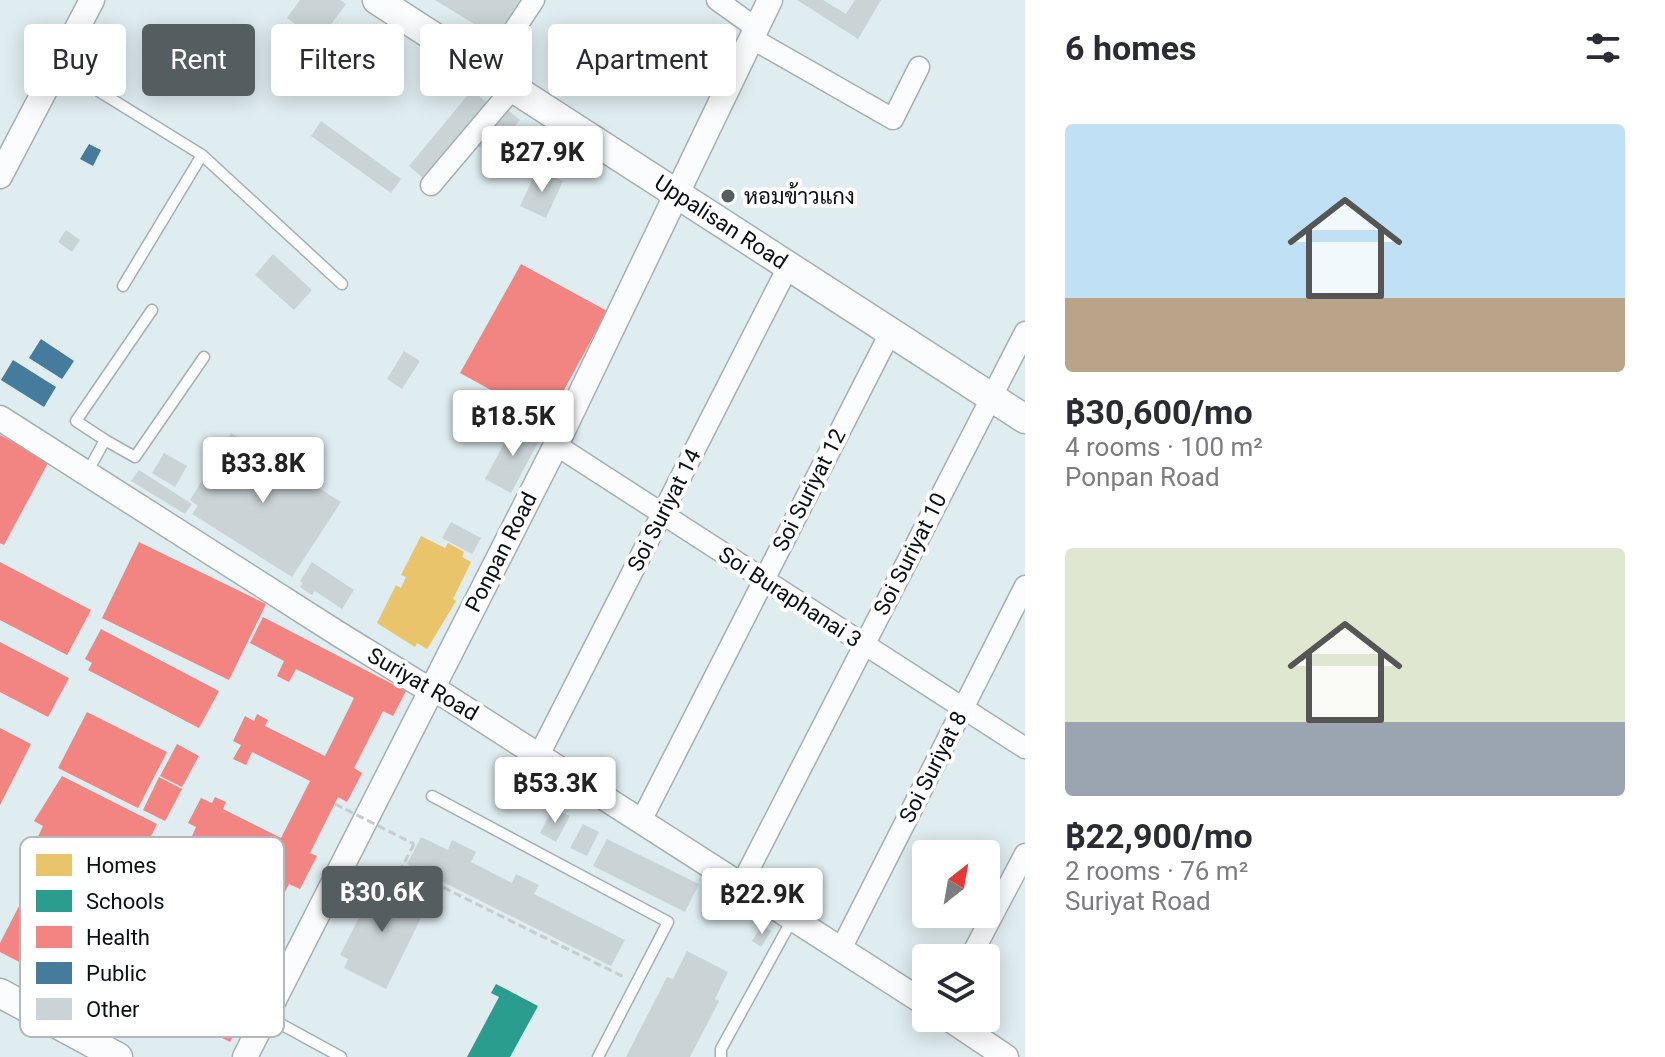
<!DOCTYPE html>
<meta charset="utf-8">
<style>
:root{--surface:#fff;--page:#f2f2f3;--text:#2b2b33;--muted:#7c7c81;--accent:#545d60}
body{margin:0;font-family:Roboto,Sarabun,sans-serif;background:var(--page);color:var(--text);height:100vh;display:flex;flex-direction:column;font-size:30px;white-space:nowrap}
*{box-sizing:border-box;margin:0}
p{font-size:26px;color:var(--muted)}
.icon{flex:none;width:44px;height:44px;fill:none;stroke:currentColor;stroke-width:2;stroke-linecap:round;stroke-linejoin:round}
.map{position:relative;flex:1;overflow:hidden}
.details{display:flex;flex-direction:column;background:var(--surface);width:640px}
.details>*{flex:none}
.top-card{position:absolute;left:24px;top:24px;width:760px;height:72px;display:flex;gap:16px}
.needle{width:52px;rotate:31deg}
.fabs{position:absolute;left:912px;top:840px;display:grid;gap:16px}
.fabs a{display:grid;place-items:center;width:88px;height:88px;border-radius:8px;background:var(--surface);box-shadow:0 4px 20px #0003;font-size:40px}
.price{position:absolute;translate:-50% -68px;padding:0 18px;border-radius:8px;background:#fff;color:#222;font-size:26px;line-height:52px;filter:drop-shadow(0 2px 4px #0008)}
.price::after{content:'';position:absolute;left:50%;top:48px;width:24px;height:18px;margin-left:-12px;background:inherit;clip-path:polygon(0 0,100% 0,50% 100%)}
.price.current{background:var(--accent);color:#fff}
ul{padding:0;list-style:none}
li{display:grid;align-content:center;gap:16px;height:424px;padding:0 40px}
li span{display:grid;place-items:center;height:248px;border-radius:8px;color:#555}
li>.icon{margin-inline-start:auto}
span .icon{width:144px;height:144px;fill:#fffc;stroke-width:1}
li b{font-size:34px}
h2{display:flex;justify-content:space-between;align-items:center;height:96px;padding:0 40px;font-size:34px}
.pill{padding:0 28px;border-radius:8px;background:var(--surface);box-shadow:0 4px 20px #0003;font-size:28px;line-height:72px}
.pill.current{background:var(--accent);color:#fff}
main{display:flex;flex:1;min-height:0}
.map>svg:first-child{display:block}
</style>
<main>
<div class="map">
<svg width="1025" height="1057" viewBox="0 0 1025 1057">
<rect width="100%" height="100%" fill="#dfecf0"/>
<path fill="#e9c46a" d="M421,536L445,548L448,543L464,552L462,557L471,562L453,599L456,601L427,649L417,643L415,647L377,623L396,585L401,588L406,577L401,575Z"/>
<path fill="#2a9d8f" d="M496,984L538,1006L510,1057H467L499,997L491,993Z"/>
<path fill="#f28482" d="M521,264L607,311L547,421L460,373Z
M0,435L49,461L4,545L0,543Z
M139,542L266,604L229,680L102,618Z
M0,562L91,610L67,655L0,620Z
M263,617L406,691L393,716L383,711L354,768L362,773L347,802L338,797L310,853L317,856L300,889L289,884L261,938L269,942L257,966L247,961L242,972L233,968L238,956L163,918L157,931L147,926L153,914L146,911L159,885L166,888L170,880L183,886L179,894L236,923L266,864L209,836L202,850L189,843L196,827L188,823L201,798L212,803L215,797L226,802L223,809L281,838L310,781L252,752L246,765L233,759L241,745L233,741L245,716L254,721L257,714L268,720L265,726L325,756L354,698L296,669L289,682L277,676L284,661L250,643Z
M101,629L219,691L199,728L88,670L92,663L85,659Z
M0,642L69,678L48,717L0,692Z
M87,712L167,752L138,808L58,768Z
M0,728L31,744L0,805Z
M177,744L199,756L182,787L160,776Z
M62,776L157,824L126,887L36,841L43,826L34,821Z
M159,777L182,789L165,821L143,810Z
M37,871L112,909L101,931L144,953L114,1011L0,952V943Z
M161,953L252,1000L230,1042L139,996Z"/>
<path fill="#457b9d" d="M89,144L101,150L93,166L80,159Z
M41,339L74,361L62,379L29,358Z
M13,360L56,387L44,407L1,380Z"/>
<path fill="#cad4d7" d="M300,0H340L346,4L319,41L287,18Z
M435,0H520L497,38Z
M797,0H823L846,14L855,0H881L858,39Z
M472,90L490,105L427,181L409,166Z
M504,107L520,120L490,155L475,143Z
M321,121L401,179L391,193L311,136Z
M537,170L563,181L546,218L520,206Z
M66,230L80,240L72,252L58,242Z
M273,254L312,290L294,310L255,275Z
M404,351L420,361L402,389L387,379Z
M515,423L541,437L511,493L485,479Z
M231,433L341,502L292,577L192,514L198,506L190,500Z
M164,453L187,466L175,487L152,473Z
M139,470L192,504L185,514L131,481Z
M451,522L481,538L472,554L442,538Z
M312,562L354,590L342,609L315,591L312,595L300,587L303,583L300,581Z
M553,808L570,816L556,842L540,833Z
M583,824L599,832L587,856L570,848Z
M421,837L448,850L452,840L476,852L471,862L512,883L516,874L539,885L534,894L625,940L611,966L407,864Z
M607,839L699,884L685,912L593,866Z
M378,880L423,903L417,914L422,916L386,989L344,968L348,959L340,955Z
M762,925L771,931L761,947L752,941Z
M687,951L728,972L715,999L719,1001L690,1057H626L667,977L673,979Z"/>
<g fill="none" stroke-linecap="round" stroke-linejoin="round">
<defs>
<path id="service" d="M100,92L202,155L342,284
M123,286L202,155
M105,440L76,421L152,310
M87,473L105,440L135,457L204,357
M432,796L668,922L598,1057
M266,1016L341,1057
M721,1057V1049L793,918"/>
<path id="minor" d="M717,0L756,28
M751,38L893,119L919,67
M487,71L534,0
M431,185L513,88
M556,445L1025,748
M539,755L789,265
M641,821L891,331
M742,883L1025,332
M842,947L1025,586
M970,958L1025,854"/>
<path id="tertiary" d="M0,176L92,0
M0,418L337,633L418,683L441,693L926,1004
M948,1018L1006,1057
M245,1057L556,445L770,0"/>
<path id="secondary" d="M377,0L1025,419
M0,993L118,1057"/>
</defs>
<use href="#service" stroke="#a6b0b4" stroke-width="13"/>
<use href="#minor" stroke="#a6b0b4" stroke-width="23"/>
<use href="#tertiary" stroke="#a6b0b4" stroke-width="27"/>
<use href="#secondary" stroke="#a6b0b4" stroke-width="31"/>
<path stroke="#c7cccd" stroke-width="3" stroke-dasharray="8 4" stroke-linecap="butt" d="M414,844L402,867L626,978"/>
<use href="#service" stroke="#fafcfd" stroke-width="10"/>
<use href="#minor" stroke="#fafcfd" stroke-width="20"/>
<use href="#tertiary" stroke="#fafcfd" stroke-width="24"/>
<use href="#secondary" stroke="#fafcfd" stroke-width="28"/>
<path stroke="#c7cccd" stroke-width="3" stroke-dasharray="8 4" stroke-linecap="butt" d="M335,804L414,844"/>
</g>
<circle fill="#545d60" stroke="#fff" stroke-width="3" cx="728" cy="196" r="8"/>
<g text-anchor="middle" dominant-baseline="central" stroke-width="8" stroke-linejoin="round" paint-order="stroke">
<g font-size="22" fill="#091013" stroke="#fff" text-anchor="start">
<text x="744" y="196">หอมข้าวแกง</text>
</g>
<g font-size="22" fill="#091013" stroke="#fff">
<text transform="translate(721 222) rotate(33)">Uppalisan Road</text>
<text transform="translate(809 490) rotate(-63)">Soi Suriyat 12</text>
<text transform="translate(664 510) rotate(-63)">Soi Suriyat 14</text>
<text transform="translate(501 552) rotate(-63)">Ponpan Road</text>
<text transform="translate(910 554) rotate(-63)">Soi Suriyat 10</text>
<text transform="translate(790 597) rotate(33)">Soi Buraphanai 3</text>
<text transform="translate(423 684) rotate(30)">Suriyat Road</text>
<text transform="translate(933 767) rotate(-63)">Soi Suriyat 8</text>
</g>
</g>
<rect x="20" y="837" width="264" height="200" rx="12" fill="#fff" stroke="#b5b7b8" stroke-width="2"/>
<rect x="36" y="854" width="36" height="22" fill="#e9c46a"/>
<rect x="36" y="890" width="36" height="22" fill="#2a9d8f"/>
<rect x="36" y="926" width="36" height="22" fill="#f28482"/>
<rect x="36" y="962" width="36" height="22" fill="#457b9d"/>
<rect x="36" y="998" width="36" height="22" fill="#cad4d7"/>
<g font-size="22" fill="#091013">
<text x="86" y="873">Homes</text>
<text x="86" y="909">Schools</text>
<text x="86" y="945">Health</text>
<text x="86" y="981">Public</text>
<text x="86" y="1017">Other</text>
</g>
</svg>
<div class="fabs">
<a><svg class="needle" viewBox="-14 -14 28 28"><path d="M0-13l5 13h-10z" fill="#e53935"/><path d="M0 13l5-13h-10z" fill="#7c7c81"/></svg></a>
<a><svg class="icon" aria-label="layers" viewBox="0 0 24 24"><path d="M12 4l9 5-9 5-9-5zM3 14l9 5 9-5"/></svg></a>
</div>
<b class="price" style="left:542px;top:194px">฿27.9K</b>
<b class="price" style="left:513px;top:458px">฿18.5K</b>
<b class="price" style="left:263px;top:505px">฿33.8K</b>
<b class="price" style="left:555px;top:825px">฿53.3K</b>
<b class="price current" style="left:382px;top:934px">฿30.6K</b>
<b class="price" style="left:762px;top:936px">฿22.9K</b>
<div class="top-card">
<a class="pill">Buy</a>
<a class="pill current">Rent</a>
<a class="pill">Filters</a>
<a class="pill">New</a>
<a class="pill">Apartment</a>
</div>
</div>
<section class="details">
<h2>6 homes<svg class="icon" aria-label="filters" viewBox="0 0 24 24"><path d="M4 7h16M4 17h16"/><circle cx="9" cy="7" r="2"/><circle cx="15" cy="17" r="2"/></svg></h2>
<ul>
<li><span style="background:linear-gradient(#bfe0f5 70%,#b9a48a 0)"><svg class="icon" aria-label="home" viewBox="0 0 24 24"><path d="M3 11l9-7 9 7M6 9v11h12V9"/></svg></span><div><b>฿30,600/mo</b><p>4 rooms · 100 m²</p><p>Ponpan Road</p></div></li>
<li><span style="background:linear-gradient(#dfe7d0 70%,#9aa5b1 0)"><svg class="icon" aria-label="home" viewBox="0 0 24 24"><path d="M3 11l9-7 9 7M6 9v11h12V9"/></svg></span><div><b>฿22,900/mo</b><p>2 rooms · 76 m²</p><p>Suriyat Road</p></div></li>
</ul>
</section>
</main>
